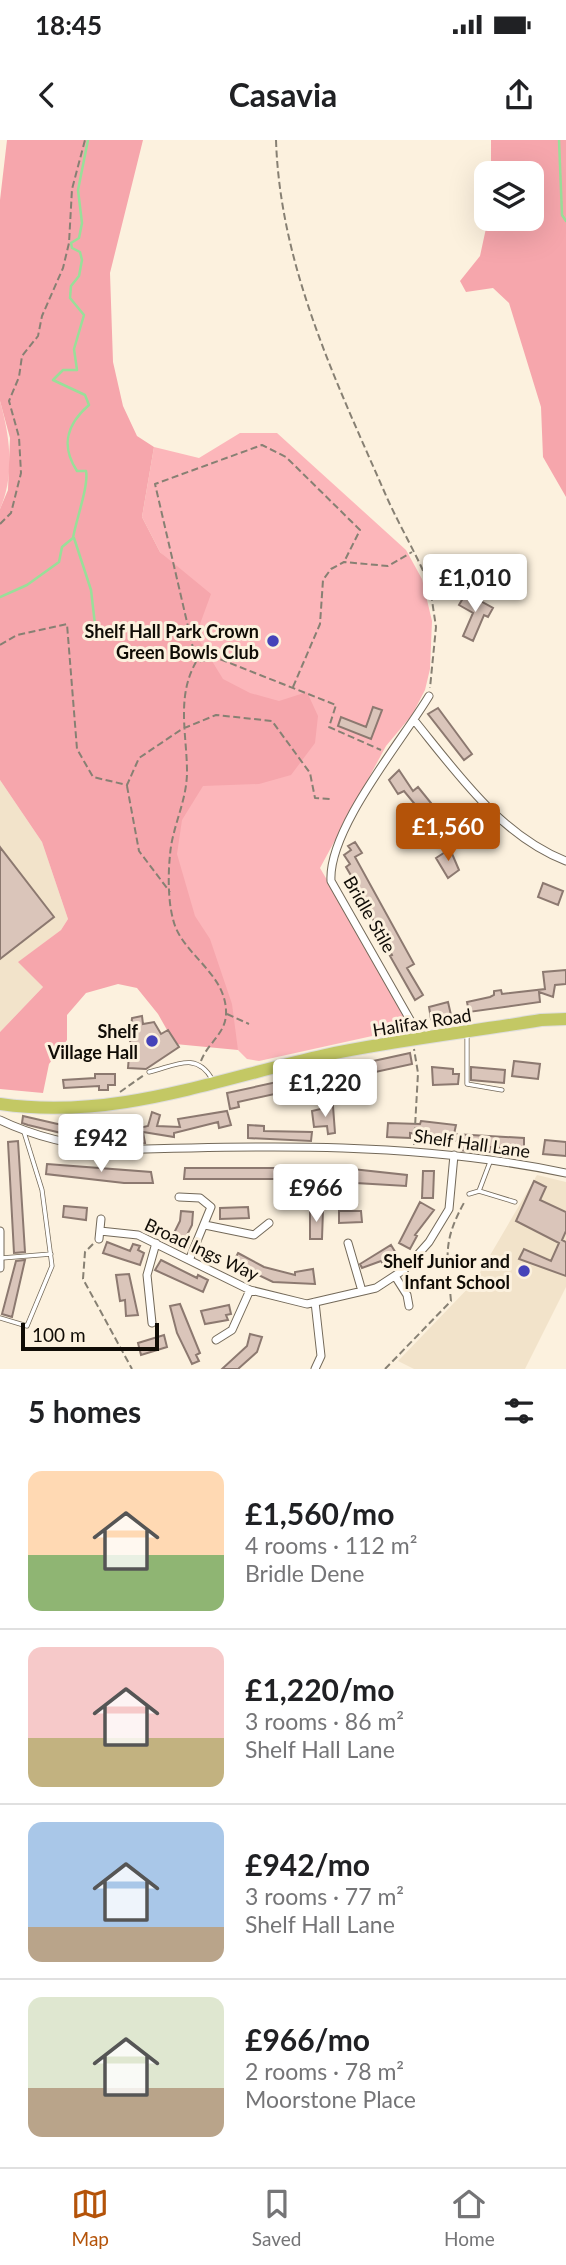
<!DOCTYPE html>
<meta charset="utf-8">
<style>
:root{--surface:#fff;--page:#f6f6f6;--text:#202124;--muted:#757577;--line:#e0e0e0;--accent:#b45309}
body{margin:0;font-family:Lato,sans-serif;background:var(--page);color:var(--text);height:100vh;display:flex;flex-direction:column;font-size:26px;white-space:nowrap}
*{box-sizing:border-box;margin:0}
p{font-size:23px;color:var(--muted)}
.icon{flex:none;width:38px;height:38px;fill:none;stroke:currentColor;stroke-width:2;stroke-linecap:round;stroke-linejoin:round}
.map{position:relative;height:1229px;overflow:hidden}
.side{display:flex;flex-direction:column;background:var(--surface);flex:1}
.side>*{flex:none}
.buttons{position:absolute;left:474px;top:21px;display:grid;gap:14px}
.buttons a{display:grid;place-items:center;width:70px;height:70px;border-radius:14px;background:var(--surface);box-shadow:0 7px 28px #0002;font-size:35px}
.scale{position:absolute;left:21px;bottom:18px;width:138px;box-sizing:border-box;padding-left:7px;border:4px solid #100c06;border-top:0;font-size:19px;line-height:24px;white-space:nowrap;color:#100c06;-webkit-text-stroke:5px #fcf1de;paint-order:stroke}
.price{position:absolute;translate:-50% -60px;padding:0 16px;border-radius:7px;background:#fff;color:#222;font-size:23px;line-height:46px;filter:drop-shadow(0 2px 4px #0008)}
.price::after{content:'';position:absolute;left:50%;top:42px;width:21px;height:16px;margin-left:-10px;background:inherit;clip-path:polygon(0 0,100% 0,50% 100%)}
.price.on{background:var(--accent);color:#fff}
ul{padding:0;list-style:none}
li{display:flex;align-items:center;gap:21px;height:175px;padding:0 28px}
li+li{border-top:2px solid var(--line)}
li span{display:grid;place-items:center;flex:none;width:196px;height:140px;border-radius:14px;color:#555}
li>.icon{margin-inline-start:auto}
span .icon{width:84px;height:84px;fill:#fffc;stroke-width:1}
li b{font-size:30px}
h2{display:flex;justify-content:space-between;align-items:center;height:84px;padding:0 28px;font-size:30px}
.status{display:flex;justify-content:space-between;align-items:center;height:49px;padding:0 35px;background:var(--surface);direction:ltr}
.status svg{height:19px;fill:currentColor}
header{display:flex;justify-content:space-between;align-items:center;height:91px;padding:0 28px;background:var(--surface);font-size:32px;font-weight:700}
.tabs{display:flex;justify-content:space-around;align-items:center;height:98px;border-top:2px solid var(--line);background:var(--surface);font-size:19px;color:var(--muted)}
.tabs a{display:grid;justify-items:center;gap:4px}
.tabs .on{color:var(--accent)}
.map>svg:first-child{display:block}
</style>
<div class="status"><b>18:45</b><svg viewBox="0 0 49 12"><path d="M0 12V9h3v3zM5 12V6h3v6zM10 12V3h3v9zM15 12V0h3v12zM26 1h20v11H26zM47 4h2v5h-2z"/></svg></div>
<header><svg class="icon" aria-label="back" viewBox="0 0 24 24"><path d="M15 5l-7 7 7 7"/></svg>Casavia<svg class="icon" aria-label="share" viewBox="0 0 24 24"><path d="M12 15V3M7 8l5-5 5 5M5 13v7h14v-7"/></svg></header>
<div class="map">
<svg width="566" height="1229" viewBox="0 0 566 1229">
<rect width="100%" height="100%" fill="#fcf1de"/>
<path fill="#f2e3ca" d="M0,640L42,702L68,779L61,790L19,822L43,847L0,892Z
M537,1035L566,1042V1147L525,1229H414L398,1221L475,1141Z"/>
<path fill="#fcb6ba" d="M0,261C10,297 15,334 0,369Z
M240,293H277L406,410L422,439L432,481L430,529L425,550L412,575L386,606L320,728L413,887L259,921L247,919L238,910L143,736L199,447L160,412L142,377L154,307L199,318Z"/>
<path fill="#f6a6ac" d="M7,0H143L110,133L113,222L123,266L137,296L154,307L142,377L160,412L211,454L196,495L223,539L250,553L279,561L307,552L318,576L315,603L291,635L259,644L203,646L182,680L177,714L195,776L210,799L232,864L238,910L175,904L158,874L137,848L118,844L86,853L67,875V900L49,924L43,953L0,949V892L43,847L18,822L61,790L68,779L42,702L0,640V369L8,350L10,298L0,261V60Z
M491,0H566V357L543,317L541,267L509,163L493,148L466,152L460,141L480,116L488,79H532V33H491Z"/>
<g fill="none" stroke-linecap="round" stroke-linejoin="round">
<path stroke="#99df99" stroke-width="2.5" d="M559,0L562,75L566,81
M74,398L91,450L96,493
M0,457L27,445L59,422L62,407L73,398C76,380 89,345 86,331H77C60,305 67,284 89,265L85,255L53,240L63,230H77L74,209L84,175L70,158L71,146L79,136L82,120L80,112L72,108L71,103L79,98L82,83L78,50L88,0"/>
</g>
<path fill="#dac5ba" stroke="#8c7970" stroke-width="2" d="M466,453L493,468L488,477L484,475L473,501L463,496L473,473L459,465Z
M373,567L382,570L371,599L338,586L341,577L366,587Z
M438,568L472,614L464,620L428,574Z
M399,630L413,651L418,647L444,679L433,688L420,677L423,674L404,651L398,654L389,640Z
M355,702L362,713L355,717L414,824L407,828L423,855L415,860L390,816L392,815L368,770L370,768L346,727L350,724L344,715L351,710L348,706Z
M0,707L54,777L0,819Z
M450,709L459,730L448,738L436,718Z
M543,743L563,751L558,765L538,757Z
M566,830V844L555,845L553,857L539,852L540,862L469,872L467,862L490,857L494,855V851L501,850L502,854L545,849L543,832Z
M448,862L451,875L431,879L429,867Z
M142,876L143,884L154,882L161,894L168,890L179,907L146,929L128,928L132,878Z
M410,913L412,924L238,962L239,967L230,969L227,953Z
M514,921L540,924L538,939L512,936Z
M432,927L453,929V934H459L458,944L433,945Z
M471,927L505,930L504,943L471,940Z
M95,934H115V945H108V950H99V946L64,948L63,940L95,938Z
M333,966L335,993L328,994L327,986L314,987L312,971Z
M227,971L231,985L219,988L218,982L174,993V997L143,992L145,1003L117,1004L116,998L126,997V991L148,986L152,972L160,975L157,986L180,987L178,979Z
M23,976L88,991L86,999L28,985L22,983Z
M421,981L456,985L454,994L524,998V1009L491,1007V1012H476L459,1010V1001L410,993V998L387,997L388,983L420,984Z
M248,985L264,986V991L312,992L311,1001L248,998Z
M545,1000L566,1002V1016L543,1014Z
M18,1001L25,1112L14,1113L8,1002Z
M47,1024L151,1032L153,1043H124L46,1034Z
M185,1028H343L407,1035L406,1046L356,1043V1039H184Z
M423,1031H434L433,1058H422Z
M534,1041L546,1047L540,1060L566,1072V1091L562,1100L566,1102V1136L519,1119L524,1109L551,1121L559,1103L516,1081Z
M420,1062L434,1070L415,1095L417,1096L410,1109L399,1103Z
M64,1066L87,1068L86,1080L63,1077Z
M248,1067L249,1078L220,1079V1068Z
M310,1070H323L322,1099H310Z
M181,1071L193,1072L192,1085L184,1101L173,1095L180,1081Z
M339,1071H361L362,1082L339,1083Z
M107,1102L130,1111L133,1104L140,1106L138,1110L144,1113L140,1125L103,1113Z
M391,1105L397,1115L383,1124L381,1121L362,1128L360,1124Z
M238,1113L264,1127L295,1135V1132L313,1129L315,1144L273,1142L233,1123Z
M25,1120L12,1177L2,1174L16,1121Z
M161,1120L197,1138L198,1135L208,1140L203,1152L155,1130Z
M129,1134L138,1175L126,1176L125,1160L120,1161L116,1135Z
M180,1164L200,1213L196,1215L199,1221L192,1224L177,1193L170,1166Z
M229,1165L231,1174L226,1175L228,1180L205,1184L201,1171Z
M250,1194L262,1197L257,1212L238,1229H222L247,1206Z
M164,1195L167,1207L141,1215L138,1203Z"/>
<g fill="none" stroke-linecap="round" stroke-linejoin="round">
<defs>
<path id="service" d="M467,894V944L502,950
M149,932C175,926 196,911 212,939
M479,1051L515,1062
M469,1054L479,1051L490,1022
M2,1118L51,1114
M0,1178L27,1186L52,1126L42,1050L24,992"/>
<path id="minor" d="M414,580C457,633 501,696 566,721
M421,899L331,741C328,689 402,601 429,556
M0,980C37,998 77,1006 117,1010C268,1005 418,1002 566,1033
M179,1057L200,1058L211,1067L190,1118
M205,1085L254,1095L269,1083
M0,1091V1128
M100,1091L138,1095L250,1150L307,1164L376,1148L405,1129L429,1102L449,1069L454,1015
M99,1099L101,1079
M348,1103L362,1151
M395,1136L407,1155L409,1166
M152,1183L147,1135L156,1103
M216,1200L232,1190L250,1150
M315,1229L321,1216L315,1162"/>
<path id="trunk" d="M0,964C113,981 217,939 325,915C396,900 469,892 541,880L566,879"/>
</defs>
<use href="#service" stroke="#736959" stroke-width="5"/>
<use href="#minor" stroke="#736959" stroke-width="9"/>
<use href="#trunk" stroke="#dedddc" stroke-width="14"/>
<path stroke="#878073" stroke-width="2" stroke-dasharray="7 3.5" stroke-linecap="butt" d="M276,0C280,125 335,239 384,351C398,384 417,414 430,447L436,487L430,548
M0,384L11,373L21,333L19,297L9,261L19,237L22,216L38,196L42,176L63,128L69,103L72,49L85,0
M0,505L17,495L67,484L77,609L93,637L127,645L139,618L182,589L216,575L272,581L310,633L315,658L331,659
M196,521L155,344L262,305L286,317L360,390L344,422
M293,547L320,484L323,440L331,429L344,422L388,426L412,412
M127,646L139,711L170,752
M227,874L249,884
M201,921C207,904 225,894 226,875C228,833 181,815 173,779C168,761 168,734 170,715C172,687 187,661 187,632C187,595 176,557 196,522L217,518L336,565L329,587L381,610
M120,952L144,935
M414,1005L418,933L414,909
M93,1104L85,1112L83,1139L132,1229
M385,1229L451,1161C447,1116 442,1102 465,1061"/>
<use href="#service" stroke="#fff" stroke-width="3.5"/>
<use href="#minor" stroke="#fff" stroke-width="7"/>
<use href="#trunk" stroke="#c3c864" stroke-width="12"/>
</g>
<g fill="#4543b9" stroke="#fcf1de" stroke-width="2.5">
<circle cx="273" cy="501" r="7"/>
<circle cx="152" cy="901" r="7"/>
<circle cx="524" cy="1131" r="7"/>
</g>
<g text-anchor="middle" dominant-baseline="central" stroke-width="6" stroke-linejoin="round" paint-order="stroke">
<g font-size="18" font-weight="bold" fill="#100c06" stroke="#fcf1de" text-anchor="end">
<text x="259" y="491">Shelf Hall Park Crown<tspan x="259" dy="21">Green Bowls Club</tspan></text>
<text x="138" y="891">Shelf<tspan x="138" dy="21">Village Hall</tspan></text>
<text x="510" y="1121">Shelf Junior and<tspan x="510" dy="21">Infant School</tspan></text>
</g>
<g font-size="18" fill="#100c06" stroke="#fcf1de">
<text transform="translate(370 774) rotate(60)">Bridle Stile</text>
<text transform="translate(422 882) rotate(-9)">Halifax Road</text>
<text transform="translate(472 1003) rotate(8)">Shelf Hall Lane</text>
<text transform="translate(202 1109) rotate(25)">Broad Ings Way</text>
</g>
</g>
</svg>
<div class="buttons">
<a><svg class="icon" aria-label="layers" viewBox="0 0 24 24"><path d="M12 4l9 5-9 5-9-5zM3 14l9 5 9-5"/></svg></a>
</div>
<div class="scale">100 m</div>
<b class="price" style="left:475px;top:474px">£1,010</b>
<b class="price on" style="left:448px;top:723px">£1,560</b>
<b class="price" style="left:325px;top:979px">£1,220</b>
<b class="price" style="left:101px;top:1034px">£942</b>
<b class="price" style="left:316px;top:1084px">£966</b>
</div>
<section class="side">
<h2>5 homes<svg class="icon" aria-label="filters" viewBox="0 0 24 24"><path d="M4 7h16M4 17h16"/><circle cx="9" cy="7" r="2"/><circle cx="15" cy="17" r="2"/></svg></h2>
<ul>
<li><span style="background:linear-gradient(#ffd9b3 60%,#8fb573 0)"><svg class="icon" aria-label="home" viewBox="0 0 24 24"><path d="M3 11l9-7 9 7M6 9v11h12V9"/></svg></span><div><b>£1,560/mo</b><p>4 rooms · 112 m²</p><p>Bridle Dene</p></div></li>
<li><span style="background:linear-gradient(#f6c9c9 65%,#c2b280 0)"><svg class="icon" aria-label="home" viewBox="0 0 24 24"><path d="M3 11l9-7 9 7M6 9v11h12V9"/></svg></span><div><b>£1,220/mo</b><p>3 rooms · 86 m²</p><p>Shelf Hall Lane</p></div></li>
<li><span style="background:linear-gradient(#a9c7e8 75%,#b9a48a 0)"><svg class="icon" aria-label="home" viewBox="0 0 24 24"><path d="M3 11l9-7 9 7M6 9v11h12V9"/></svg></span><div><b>£942/mo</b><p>3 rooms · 77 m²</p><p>Shelf Hall Lane</p></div></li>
<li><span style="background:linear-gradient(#dfe7d0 65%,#b9a48a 0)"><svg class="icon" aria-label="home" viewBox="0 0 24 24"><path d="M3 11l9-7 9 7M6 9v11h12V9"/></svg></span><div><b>£966/mo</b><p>2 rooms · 78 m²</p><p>Moorstone Place</p></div></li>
</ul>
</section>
<nav class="tabs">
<a class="on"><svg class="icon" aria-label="map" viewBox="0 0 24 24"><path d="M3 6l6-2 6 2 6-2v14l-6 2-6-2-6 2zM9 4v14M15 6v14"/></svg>Map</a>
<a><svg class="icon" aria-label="saved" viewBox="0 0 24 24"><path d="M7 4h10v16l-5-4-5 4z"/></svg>Saved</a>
<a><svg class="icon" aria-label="home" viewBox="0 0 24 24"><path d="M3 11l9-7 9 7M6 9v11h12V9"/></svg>Home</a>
</nav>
